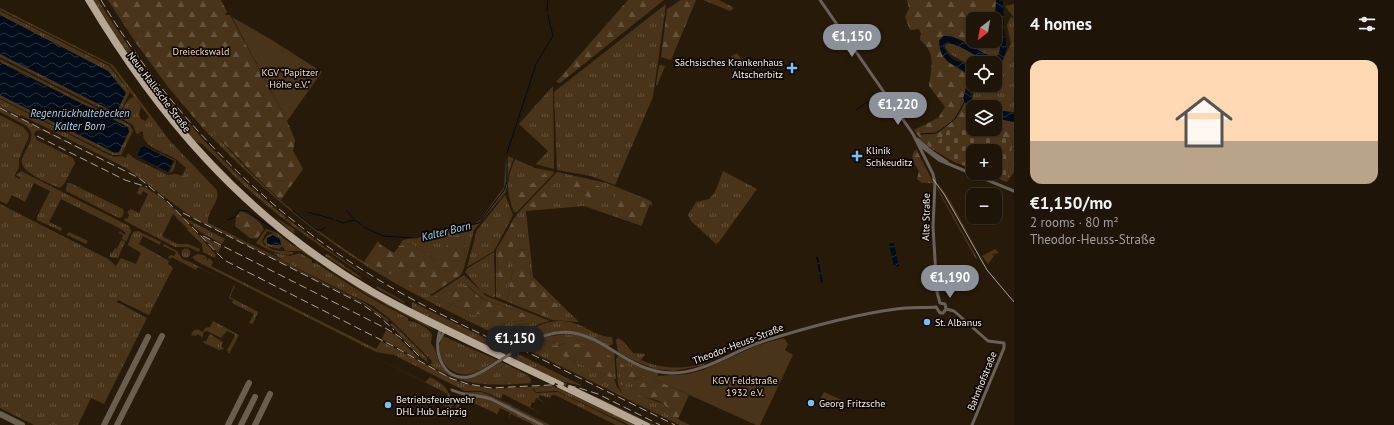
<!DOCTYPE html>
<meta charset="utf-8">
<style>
:root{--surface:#1e1407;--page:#261d11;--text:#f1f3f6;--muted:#a19e9b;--line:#3c3328;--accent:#8c9099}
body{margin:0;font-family:"PT Sans",sans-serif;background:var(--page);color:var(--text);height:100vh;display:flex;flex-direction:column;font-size:15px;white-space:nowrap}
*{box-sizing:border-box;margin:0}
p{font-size:13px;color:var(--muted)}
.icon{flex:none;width:22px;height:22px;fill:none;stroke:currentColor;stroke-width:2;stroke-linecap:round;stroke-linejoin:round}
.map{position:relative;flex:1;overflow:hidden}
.details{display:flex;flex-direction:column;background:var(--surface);width:380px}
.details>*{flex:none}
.needle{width:26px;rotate:211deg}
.buttons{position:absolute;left:966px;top:12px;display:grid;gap:8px}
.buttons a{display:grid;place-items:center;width:36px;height:36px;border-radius:8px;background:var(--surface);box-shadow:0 1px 3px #0004,0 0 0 1px var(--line);font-size:20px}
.price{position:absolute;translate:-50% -34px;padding:0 9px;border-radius:14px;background:var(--accent);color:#fff;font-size:13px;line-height:26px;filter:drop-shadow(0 1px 2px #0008)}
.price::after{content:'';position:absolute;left:50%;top:24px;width:12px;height:9px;margin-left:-6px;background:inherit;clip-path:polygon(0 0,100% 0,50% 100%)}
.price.active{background:#222;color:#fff}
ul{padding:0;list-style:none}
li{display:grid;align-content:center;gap:8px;height:212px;padding:0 16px}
li span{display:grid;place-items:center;height:124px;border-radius:12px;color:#555}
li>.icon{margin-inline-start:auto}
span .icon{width:72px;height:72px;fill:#fffc;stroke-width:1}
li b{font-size:17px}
h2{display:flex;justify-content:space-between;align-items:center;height:48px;padding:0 16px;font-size:17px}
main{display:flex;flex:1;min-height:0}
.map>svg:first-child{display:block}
</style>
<main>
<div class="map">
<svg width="1014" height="425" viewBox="0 0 1014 425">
<defs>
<pattern id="grass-tufts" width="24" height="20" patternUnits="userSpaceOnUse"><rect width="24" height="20" fill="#49341a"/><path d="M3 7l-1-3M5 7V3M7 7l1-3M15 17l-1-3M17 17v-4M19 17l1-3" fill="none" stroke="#64523b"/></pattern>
<pattern id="forest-firs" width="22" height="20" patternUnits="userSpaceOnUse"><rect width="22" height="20" fill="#49341a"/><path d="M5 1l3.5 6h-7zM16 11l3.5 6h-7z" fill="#64523b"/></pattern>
<pattern id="cemetery-stones" width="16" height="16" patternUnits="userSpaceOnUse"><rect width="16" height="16" fill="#49341a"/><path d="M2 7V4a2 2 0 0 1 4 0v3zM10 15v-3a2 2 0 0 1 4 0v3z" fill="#64523b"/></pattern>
<pattern id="water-waves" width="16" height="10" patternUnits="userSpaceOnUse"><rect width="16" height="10" fill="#000c1a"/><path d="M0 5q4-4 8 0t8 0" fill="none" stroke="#26303b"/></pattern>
</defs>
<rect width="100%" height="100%" fill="#281a09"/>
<path fill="url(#grass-tufts)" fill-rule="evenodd" d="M92,0H98C175,124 267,217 393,292C343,263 294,230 250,191C233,176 219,159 202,144L193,141L138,72Z
M108,0H112L111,1L133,36L139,35L141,38L136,39V43Z
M666,4L653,97L615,185L591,176L557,170L554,92Z
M0,8L113,65L170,141L216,189C222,202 206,210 208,223L283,260L273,253L290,256L300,253L312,260V263H316L367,296L408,318V321C416,321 427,327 432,334L431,343C437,350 436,358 441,365C457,389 484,373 501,362L528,375L531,379V383C492,386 464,387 430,365L432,361L390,319L373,306L211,225L366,304L389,320L388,322L366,305L193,218L126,168L21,115L20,116L0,107V99L113,157L122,156L126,158L128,153L135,159L168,175L177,174L182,176L186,168C182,165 178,160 174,158C162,151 142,147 143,132L140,131L139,134L136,133L133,125L121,118C121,111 127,98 134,97L141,107L139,115L141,119L145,121L149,117L110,65L0,10Z
M0,11L109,66L130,92L119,114L114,115L0,57Z
M1011,17L1014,18V112L995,110V107C985,107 977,109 972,98L977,85H995V63H973V67L950,54L945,47L946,43C967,42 979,68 1003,59L1011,44L1007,25Z
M0,59L130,125L133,131L121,155H112L0,98Z
M659,65L665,66L657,86L656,84Z
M553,86L554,168V169L528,162L536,164L548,151L519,124Z
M0,108L136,177L41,130L36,131L34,134L37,140L73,158L75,163L64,184L60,188C50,184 18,172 22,159C25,149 33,143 31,132L27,126L0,112Z
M0,115L23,127L29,134L28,139L19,159V168L14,176L20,179V177L16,175L21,171L129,226L131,231L126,242L122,239L123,235L119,233L120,231L124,235L126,233L121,229L61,199L49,222L62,228L61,231L37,220V217L50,191L34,183L25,202L12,195L7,204L0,201Z
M207,125C219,138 230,151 242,164C278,201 320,234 364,262L378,241L380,244L368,262L432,296L464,275L486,296L550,321C536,324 523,332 511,337C519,338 538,324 550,322C580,316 589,336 612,337L613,344L608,346C576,327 552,325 520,346C478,325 435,306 395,283C322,242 259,187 202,127ZM467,285L483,299L536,318L501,324L478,314L475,315L434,297L443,292L450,295ZM528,323L514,331L505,327H506Z
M140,144L175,160L176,161C173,178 167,173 156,168L169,173L175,161Z
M506,156L513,158V160L509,172L506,192L474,230L464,268L465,235L436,261L412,244L399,246L403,240L477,224L476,223L481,219L504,187Z
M515,159L535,168L555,172L517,212H514C506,190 506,181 515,159Z
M723,171L757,189L719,242L716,244L691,221L688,215L696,202L709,199L715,192Z
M557,172L607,183L649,200L652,203V206L650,204L618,216L642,224V226L584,206L526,211L533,277L579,322L552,320L496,297V250L517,214ZM514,218L499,291L497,252ZM517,249L528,250L531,278L565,313L507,301Z
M937,182L951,202L980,256Z
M67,183H70L123,209L124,212L122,217L119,218L66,191Z
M140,186C166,194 191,227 210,248L216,255L215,258L203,252L202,244L187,230L188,229L173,214L162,236L177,244H188L200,249L199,252L188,247H175L125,221L124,218L127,219L129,215L127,212L131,209L139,213L148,194L143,191L141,195L137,193Z
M937,187L977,258L976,259L937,189Z
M505,195L513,215L494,251L467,267L477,230Z
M0,204L108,259L116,266L121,258L136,264L141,253L129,246L128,244L133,232L138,231L161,242L160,245L143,236L139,244L169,261L168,264L173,268L149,315L118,300L117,302L147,318L104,404L91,398L78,425H34L0,408Z
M275,217L294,229L295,233H293Z
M185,218L225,239L222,244L199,231Z
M266,229L277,233L295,247L297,245L425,323L435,331L366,294L301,251H286L282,246L279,249L267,246L263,241L268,235L274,233L267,231L262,240L263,244L273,250L293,252V254C280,257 267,249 256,243Z
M69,232L88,241L86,244L67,235Z
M201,236L221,246L218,253Z
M121,240L125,242L118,258L110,257V252L112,253L115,248L117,249Z
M164,244L177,251L182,259L190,262L218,277L198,267L196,270L172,257L170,259L168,257L171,255L174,256L176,252L163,246Z
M181.5 253a4.5 4.5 0 1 1 9 0a4.5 4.5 0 1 1-9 0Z
M995,249L999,253L992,254L994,256L988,264L982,256Z
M494,252L495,296L494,298L482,292L465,272L468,268Z
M198,254L206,256L203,259L207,257V261L209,258L213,262L211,266L376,349L381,341L461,383L491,389L553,386L638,425H629L557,391L536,392L533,388L532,389L536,393L558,392L626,425H616L555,395H552L550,398L540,395L538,398L547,404L536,398L534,403L545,409L532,402L530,407L542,414L503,394L501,399L552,425L493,395L481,391H465L394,355L376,352L196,261L192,257Z
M327,254L361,277V279L325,256Z
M234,285L235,286L230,297L258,312L253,324L249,323L254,314L232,303L233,300L229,298Z
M377,286L405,302L404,303L376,288Z
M412,302L511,351L505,355L412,309Z
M213,321L239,335L229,354L227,350L235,336L234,334L227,331L221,338L207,331L204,332L202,339L201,336L197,334L196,336L191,335L193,331L197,329L203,332L205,328L210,327Z
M390,324H393L427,358L428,363L417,354Z
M386,330L397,336L420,360L382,339Z
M210,334L223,342L221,346L224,349L219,350L204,343L203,341H206Z
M565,334L583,336L614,352L616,379H614L617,387L623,394L618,385L616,359L618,356L658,372V376L631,390L642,396L663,404L667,409V414L690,425H680L524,348L545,337ZM566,343L613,361L610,370L612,378L552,351L548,347ZM623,364L645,375L634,380Z
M443,336L497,360C489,365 480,372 470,374C448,378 432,354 443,336Z
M618,338L623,341L633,353L645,354L641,360C661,369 684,370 705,363L704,365L674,371L655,369L637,362L618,352L616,340Z
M516,353L583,386L560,381L510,357Z
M371,355L425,382L430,377C442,383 446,386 451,398L459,402L462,400L457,410L455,409L457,406L453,404L451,408L457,411L454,416L455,412L443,405L448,394Z
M580,391L601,399L655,425H650Z
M465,392H481L492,396L550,425H534L511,414L508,419L510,413L500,408L497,414L463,398Z"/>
<path fill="url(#forest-firs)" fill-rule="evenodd" d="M112,0H221L227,12L225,15H230L287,121L295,140L293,151L303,169L281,200C254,177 232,150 207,126L202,127L168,87L136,43V39L140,37L139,35L137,38L133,36L111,1Z
M628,0H664L560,83L556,82Z
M681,0H696L671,60L661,57L667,9Z
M703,0H719L734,8L730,11Z
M907,0H996L995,23L1000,48L999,54L996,57L987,55L951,36L939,41L948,62L969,75L972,79L965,89L966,105L973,110V122L948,130L932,149L921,140L914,130L938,118L945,107L929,86C931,66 937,54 920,40L921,34L919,29L910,30L905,17L909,8ZM973,19H995V41H973Z
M1014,4V18L1005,6Z
M995,118L1014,122V172L1007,182L1013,139L991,135L983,129H995Z
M916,149L933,182V186L932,183H922L917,179L919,171C914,163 909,157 916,149Z
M546,173L549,176L515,210L513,198Z
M560,177L587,182L610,190L608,194L602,199H593L560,185L557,179Z
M552,186L554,187L553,204L551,206L533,208L530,204Z
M617,192L650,204L642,224L618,216L612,205Z
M240,211C249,213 260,221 264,229L257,239L250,238L235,226L236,217Z
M514,218H518L505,293L499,291L497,252Z
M465,235L464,268L461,275L430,295L368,262L380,244L394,253L399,246L412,244L436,261L454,236Z
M517,249L528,250L531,278L565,313L542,315L507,301Z
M466,285L482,299L537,318L500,324L478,314L475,315L434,297L443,292L450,295Z
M530,323L514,331L505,327Z
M566,343L586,345L610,356L613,363L610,372L614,379L552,351L548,347Z
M623,364L645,375L621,385L620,365Z
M652,378L689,395L678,419L666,414L667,409C661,395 640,401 631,390Z"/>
<path fill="url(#cemetery-stones)" d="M973,122V129H983L991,135L1013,139L1007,182L982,173H995V151H973V169L954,162L932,149L948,130Z"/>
<path fill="#49341a" d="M232,17L272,40L322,72L287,121Z
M737,53L744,63L737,67L730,57Z
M784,338L788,344L785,350L793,355L760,425H756L652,378L658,376L688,374L703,370L758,345Z
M824,392L846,402L842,411L819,401Z"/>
<path fill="url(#water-waves)" d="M996,0L1003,1L1004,31L1007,48L1003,60C984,70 953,33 943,47L952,59L973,67V85L976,86L970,92L973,103L977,107H973V110C956,99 966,92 972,79C960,63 940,67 939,41L943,36C963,35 977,54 996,57L999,54L1000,48L995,23Z
M0,15L108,71L126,93L117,111L114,112L0,54Z
M0,62L128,127L129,132L119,152L115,153L0,95Z
M1005,111L1014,114V122L995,118V112Z
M142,145L173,161L168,172L137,156Z
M273,235L280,239L281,245H271L267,243V238Z
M894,243L899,266L894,267L889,244Z
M816,257H818L823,282L821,283Z"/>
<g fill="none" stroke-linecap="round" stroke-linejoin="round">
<path stroke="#000c1a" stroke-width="1" d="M547,11L548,0
M856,110L876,96
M921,134L936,133L942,129L955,119L965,101
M507,153L536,64L553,36L548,15
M346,210L354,219
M293,211L317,230H321L326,227
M308,212L333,219
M286,219L287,218
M228,220L235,217L239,210L247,211L276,231
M336,220L342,223L355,220L362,225
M364,227L383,236L416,238L428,233L479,223L504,190L507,182V156"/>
<path stroke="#6a5e4e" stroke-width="6" d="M0,414L22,425
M104,425L148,337
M117,425L162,336
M228,425L249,383
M241,425L255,397
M255,425L270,394"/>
<path stroke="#473a2a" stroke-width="4" stroke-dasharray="4 2" stroke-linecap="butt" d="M562,384L570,387"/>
<path stroke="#696159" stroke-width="3" d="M820,0L913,134L933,174L935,183L933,227L937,292L940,303
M917,139L932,152L947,162
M920,145L939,160L1014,191
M940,303L945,304L946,309
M936,307L940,313H943L946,309
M946,309L954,311L988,341L1004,343V348L972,425
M441,328C432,349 441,380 468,377C479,375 489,367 499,361
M438,342L445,330
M523,346C592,304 612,372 672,373C705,373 731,352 761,342C805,328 851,315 896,309C910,307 923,308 936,307
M452,390C467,397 476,394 491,399L542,425"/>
<path stroke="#b6a795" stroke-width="4" d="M87,0C157,117 240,214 358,285C404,313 453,335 501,358
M91,0C164,122 250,219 374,291C416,315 461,334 504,356
M508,358L562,384
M505,360L553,383
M559,386L640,425
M570,387L648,425"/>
<path stroke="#aca194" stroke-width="1" d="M933,179L944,194L987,270L1014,302"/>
<path stroke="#aca194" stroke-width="1" stroke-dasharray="8 4" stroke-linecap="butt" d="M101,0C168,112 262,209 374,277C419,305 467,327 514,350
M0,108L139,178L168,202L224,260L393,346L450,378L468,384L491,388L551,385L576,387L598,394L660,425
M37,136L125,180L147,187
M183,213L360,303L379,316L394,330
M203,236L387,329L400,337L420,357
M521,349L675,425"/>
<path stroke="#696159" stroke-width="3" d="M499,361L523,346"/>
</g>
<g fill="#73c1f6" stroke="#0c0602" stroke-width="1.5">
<path d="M790 62h4v4h4v4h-4v4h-4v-4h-4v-4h4z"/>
<path d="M855 150h4v4h4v4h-4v4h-4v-4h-4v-4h4z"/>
<circle cx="927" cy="322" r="4"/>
<circle cx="811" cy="403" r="4"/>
<circle cx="388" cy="405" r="4"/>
</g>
<g text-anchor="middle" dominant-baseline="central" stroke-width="3.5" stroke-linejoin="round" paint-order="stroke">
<g font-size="10" fill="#f7d8b5" stroke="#0c0602">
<text x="201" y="51">Dreieckswald</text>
<text x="290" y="72">KGV "Papitzer<tspan x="290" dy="12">Höhe e.V."</tspan></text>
<text x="745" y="380">KGV Feldstraße<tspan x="745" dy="12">1932 e.V.</tspan></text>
</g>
<g font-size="10" fill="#f8eee4" stroke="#0c0602" text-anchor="start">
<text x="783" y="62" text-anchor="end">Sächsisches Krankenhaus<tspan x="783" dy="12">Altscherbitz</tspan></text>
<text x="866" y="150">Klinik<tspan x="866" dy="12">Schkeuditz</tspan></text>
<text x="935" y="322">St. Albanus</text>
<text x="396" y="399">Betriebsfeuerwehr<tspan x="396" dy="12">DHL Hub Leipzig</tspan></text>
<text x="819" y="403">Georg Fritzsche</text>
</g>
<g font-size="10" fill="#f8eee4" stroke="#0c0602">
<text transform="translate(159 92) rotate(53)">Neue Hallesche Straße</text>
<text transform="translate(926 217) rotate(-89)">Alte Straße</text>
<text transform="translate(738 344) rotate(-21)">Theodor-Heuss-Straße</text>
<text transform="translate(982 381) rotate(-68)">Bahnhofstraße</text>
</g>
<g font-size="11" font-style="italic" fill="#9fd5fb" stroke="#0c0602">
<text x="80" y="113">Regenrückhaltebecken<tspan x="80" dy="13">Kalter Born</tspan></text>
<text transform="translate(446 231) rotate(-14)">Kalter Born</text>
</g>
</g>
</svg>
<div class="buttons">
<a><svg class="needle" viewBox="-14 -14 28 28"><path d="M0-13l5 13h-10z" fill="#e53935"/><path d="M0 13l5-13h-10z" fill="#a19e9b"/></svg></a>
<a><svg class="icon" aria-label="locate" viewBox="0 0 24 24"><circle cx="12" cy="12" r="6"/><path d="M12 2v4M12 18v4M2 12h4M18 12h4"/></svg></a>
<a><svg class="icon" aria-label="layers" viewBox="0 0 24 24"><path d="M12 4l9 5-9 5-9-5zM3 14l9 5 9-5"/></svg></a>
<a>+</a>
<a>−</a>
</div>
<b class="price" style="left:852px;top:58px">€1,150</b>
<b class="price" style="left:898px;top:126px">€1,220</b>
<b class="price" style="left:950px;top:299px">€1,190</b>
<b class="price active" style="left:515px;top:360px">€1,150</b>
</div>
<section class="details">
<h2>4 homes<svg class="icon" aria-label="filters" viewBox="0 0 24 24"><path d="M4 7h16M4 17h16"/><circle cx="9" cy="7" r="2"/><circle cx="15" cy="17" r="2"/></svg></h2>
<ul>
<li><span style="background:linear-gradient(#ffd9b3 65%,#b9a48a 0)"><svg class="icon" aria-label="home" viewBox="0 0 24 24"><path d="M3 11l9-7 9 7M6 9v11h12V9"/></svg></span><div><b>€1,150/mo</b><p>2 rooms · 80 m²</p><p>Theodor-Heuss-Straße</p></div></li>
</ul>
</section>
</main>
